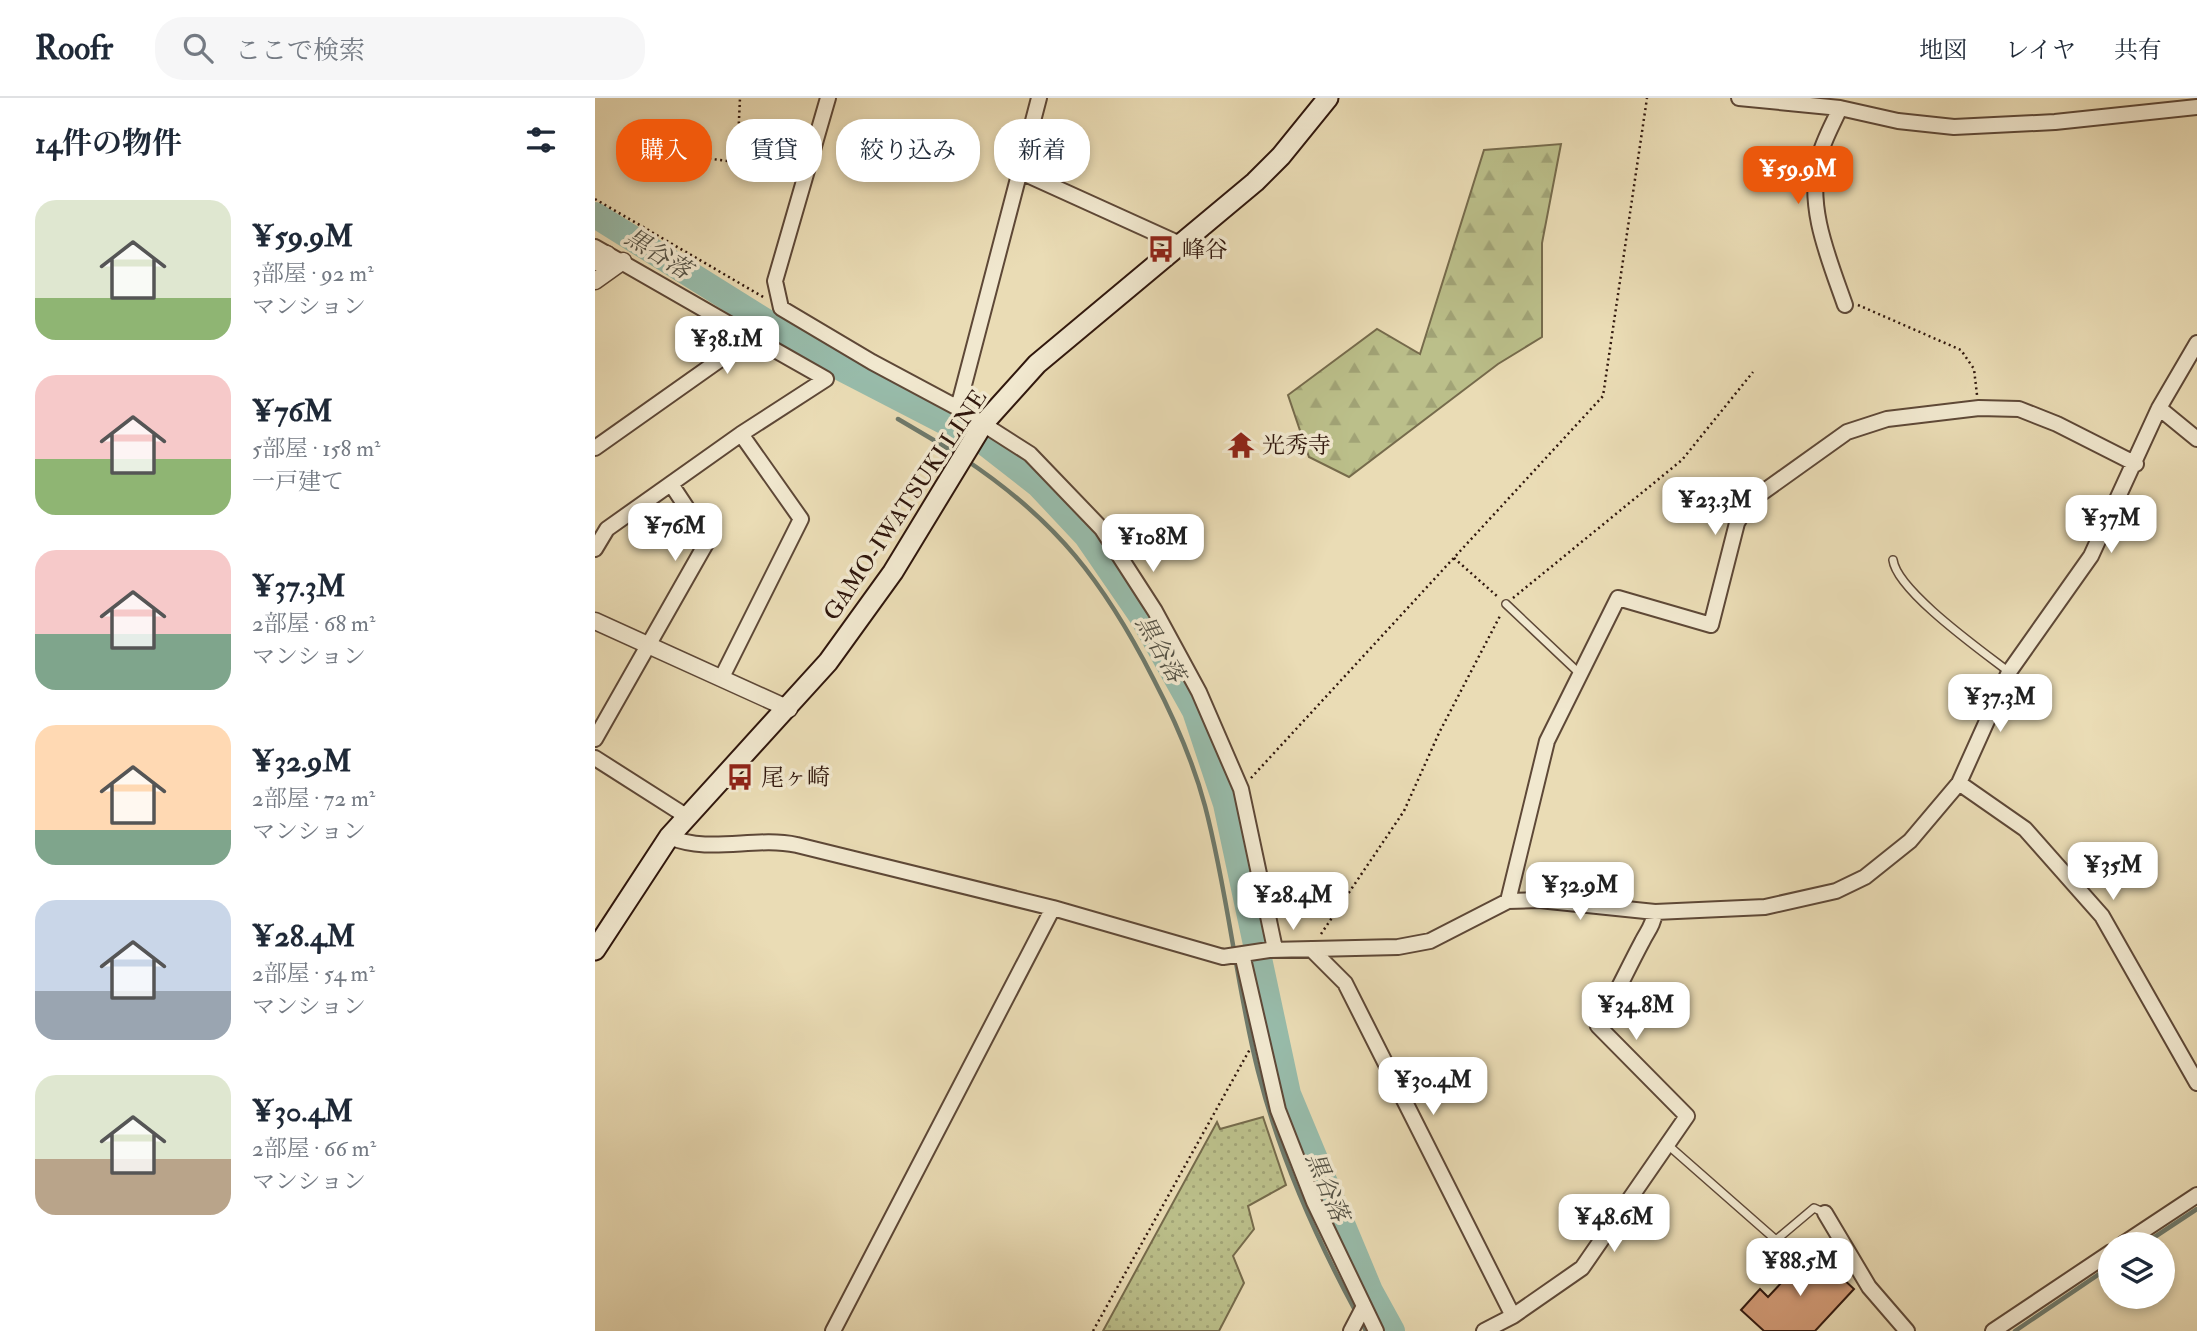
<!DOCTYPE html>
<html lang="ja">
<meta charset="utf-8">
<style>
:root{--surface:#fff;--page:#f6f6f7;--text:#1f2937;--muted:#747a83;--line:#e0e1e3;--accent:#ea580c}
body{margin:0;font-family:"IM FELL Double Pica","Noto Serif JP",serif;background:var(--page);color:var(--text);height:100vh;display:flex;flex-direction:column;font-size:26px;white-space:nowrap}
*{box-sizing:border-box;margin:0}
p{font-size:23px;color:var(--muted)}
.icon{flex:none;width:38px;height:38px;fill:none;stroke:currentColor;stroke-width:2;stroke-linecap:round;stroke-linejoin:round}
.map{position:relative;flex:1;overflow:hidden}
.sheet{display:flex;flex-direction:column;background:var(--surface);width:595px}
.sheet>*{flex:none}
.top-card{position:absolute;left:21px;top:21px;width:665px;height:63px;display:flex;gap:14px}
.tools{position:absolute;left:1503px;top:1134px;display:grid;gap:14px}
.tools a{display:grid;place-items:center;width:77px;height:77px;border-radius:50%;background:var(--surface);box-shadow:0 4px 10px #0003;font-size:35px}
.price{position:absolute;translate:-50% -60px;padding:0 16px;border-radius:14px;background:#fff;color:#222;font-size:23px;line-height:46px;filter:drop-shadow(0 2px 4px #0008)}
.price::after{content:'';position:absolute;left:50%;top:42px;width:21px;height:16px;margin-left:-10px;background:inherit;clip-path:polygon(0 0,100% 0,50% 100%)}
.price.current{background:var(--accent);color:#fff}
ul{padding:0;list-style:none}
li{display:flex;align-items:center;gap:21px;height:175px;padding:0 35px}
li span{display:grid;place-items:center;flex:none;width:196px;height:140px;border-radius:21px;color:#555}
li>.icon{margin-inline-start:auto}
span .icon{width:84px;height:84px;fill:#fffc;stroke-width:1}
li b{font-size:30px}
h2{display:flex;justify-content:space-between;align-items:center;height:84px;padding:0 35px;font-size:30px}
.pill{padding:0 24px;border-radius:28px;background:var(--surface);box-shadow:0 4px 10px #0003;font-size:24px;line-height:63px}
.pill.current{background:var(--accent);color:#fff}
header{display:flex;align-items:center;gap:42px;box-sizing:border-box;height:98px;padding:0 35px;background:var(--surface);border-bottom:2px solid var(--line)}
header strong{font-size:33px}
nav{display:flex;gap:38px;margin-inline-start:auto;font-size:24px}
.search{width:490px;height:63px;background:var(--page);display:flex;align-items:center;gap:18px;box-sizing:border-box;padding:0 24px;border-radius:28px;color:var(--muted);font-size:26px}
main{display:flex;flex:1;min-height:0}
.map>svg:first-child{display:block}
</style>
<header>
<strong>Roofr</strong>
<div class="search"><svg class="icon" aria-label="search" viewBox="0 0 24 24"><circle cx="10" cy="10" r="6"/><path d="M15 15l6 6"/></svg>ここで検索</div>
<nav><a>地図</a><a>レイヤ</a><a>共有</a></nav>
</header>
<main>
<section class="sheet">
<h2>14件の物件<svg class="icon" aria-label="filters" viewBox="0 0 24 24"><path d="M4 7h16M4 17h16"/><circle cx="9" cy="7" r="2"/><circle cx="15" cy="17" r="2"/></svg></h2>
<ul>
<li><span style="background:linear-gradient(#dfe7d0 70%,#8fb573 0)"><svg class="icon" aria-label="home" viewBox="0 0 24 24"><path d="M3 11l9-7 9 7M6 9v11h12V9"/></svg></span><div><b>¥59.9M</b><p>3部屋 · 92 m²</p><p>マンション</p></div></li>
<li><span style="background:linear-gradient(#f6c9c9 60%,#8fb573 0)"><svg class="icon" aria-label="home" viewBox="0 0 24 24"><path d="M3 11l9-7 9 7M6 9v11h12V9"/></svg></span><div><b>¥76M</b><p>5部屋 · 158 m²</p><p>一戸建て</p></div></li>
<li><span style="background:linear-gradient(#f6c9c9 60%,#7fa58c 0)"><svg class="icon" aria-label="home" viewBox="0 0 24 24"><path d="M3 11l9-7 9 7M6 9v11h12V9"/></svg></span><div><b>¥37.3M</b><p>2部屋 · 68 m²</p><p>マンション</p></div></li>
<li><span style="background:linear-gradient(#ffd9b3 75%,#7fa58c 0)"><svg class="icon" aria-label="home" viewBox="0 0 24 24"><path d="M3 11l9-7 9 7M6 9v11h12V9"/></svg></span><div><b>¥32.9M</b><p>2部屋 · 72 m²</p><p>マンション</p></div></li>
<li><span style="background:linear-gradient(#c9d6e8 65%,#9aa5b1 0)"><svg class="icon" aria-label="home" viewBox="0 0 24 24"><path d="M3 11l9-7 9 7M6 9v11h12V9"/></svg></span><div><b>¥28.4M</b><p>2部屋 · 54 m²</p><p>マンション</p></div></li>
<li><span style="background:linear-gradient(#dfe7d0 60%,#b9a48a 0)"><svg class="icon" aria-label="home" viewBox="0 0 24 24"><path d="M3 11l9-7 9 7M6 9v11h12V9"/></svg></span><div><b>¥30.4M</b><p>2部屋 · 66 m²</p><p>マンション</p></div></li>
</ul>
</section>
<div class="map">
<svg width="1602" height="1233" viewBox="0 0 1602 1233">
<defs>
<pattern id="grass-dots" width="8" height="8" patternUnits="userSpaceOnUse" patternTransform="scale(1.75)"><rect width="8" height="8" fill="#bbbf8a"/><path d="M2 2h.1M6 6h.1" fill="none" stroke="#a1a376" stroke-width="1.8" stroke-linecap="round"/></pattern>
<pattern id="forest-firs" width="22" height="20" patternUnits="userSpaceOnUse" patternTransform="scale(1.75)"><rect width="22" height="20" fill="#bbbf8a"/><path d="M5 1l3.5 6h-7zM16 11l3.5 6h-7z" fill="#a1a376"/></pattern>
</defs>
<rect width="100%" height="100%" fill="#eadcb5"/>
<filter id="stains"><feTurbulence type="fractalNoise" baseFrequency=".00286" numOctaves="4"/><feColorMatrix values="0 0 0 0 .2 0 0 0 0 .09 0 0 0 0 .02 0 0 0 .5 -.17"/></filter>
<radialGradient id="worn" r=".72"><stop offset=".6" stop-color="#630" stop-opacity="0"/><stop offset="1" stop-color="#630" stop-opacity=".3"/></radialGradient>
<path fill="url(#grass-dots)" stroke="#766b4c" stroke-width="2" d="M668,1019L691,1087L653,1108L659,1131L638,1158L649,1185L624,1233H508L622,1024L625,1031Z"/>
<path fill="url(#forest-firs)" stroke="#766b4c" stroke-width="2" d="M966,46L947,145V239L903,266L754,379L714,359L693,297L782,231L825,256L889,52Z"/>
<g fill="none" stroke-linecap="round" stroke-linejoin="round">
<path stroke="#6e7a6c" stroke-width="4.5" d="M303,321L364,357
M371,362C462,423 509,484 558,580C580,622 598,663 610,708C633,795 641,886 663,973C684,1057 720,1138 761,1214
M1549,1146L1602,1111
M765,1221L771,1233
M1420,1233L1516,1168"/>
<path stroke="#98bcab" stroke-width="26" d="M0,117L242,268L389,344L444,387L491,437L548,520L600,613L631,706L693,996L775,1193L797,1233"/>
</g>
<path fill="#d29a76" stroke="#30170d" stroke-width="2" d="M1217,1152L1259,1191L1220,1233H1169L1146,1212L1165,1191L1173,1199Z"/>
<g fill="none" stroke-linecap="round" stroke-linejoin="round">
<defs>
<path id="service" d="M1298,462C1302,493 1387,553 1414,574
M911,506L984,575
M1074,1048L1181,1142L1219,1110L1230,1115"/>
<path id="minor" d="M233,0L180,183L186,210L277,264L363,310L435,356L507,431L560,513L604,594L646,691L680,851
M1144,0L1245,10L1303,23L1359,29L1460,24L1602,9
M1245,10C1238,26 1228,43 1224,60C1211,109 1234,161 1250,207
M426,74L587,147
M0,149L157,239
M363,310L444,0
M1564,310L1602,341
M0,350L157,239L231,281L146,336L12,431L0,451
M127,579L206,421L146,336
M0,641L113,442L76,386
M0,660L91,718
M1364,685L1430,731L1507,818L1602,985
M74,739C116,756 159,738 202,747L458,810L628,859L674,852L803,849L835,843L913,803L944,802L1060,814L1170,809L1241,793L1270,779L1315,743L1364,685L1414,574L1496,458L1564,310L1602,245
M913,803L952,643L1023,500L1116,527L1142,425L1154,404L1252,334L1292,321L1384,310L1424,311L1462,326L1541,366
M716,851L750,885L918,1218
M647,856L683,1012L719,1104L781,1233
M1230,1115L1274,1189L1312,1233
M1528,1146L1602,1097
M238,1233L458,810
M756,1233L768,1210
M889,1233L918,1218L987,1170L1092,1018L1003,928C1019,901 1032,872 1047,844C1053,832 1058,828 1060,814
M1398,1233L1516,1154"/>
<path id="tertiary" d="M0,164L12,156
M0,183L28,163
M0,523L194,611"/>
<path id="secondary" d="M0,852L74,739L233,564L298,474L388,326L442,266L660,84L686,58L733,0"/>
</defs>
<use href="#service" stroke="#5e4837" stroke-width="10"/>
<use href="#minor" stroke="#5e4837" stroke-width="18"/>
<use href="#tertiary" stroke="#5e4837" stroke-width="19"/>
<use href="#secondary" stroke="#30170d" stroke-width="23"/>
<path stroke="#30170d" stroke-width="2.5" stroke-dasharray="2 3.5" stroke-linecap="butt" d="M76,56L198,71
M142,64L145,0
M0,101L170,200
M1263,207L1366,252L1379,271L1382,297
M859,460L903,499
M918,500L1087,362L1158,274
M656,680L1008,298L1052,0
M726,836L809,713L844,635L906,516
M498,1233L655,951"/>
<use href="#service" stroke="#f1e8cf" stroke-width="7"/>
<use href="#minor" stroke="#f1e8cf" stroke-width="14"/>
<use href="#tertiary" stroke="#f1e8cf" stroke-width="16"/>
<use href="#secondary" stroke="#f1e8cf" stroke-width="19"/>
</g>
<defs>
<symbol id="bus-bare" viewBox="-9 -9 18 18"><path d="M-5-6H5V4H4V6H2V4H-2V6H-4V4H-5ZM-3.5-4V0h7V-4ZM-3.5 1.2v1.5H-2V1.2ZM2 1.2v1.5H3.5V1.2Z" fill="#8f2418" stroke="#f1e8cf" stroke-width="2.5" paint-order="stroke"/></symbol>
<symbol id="temple-bare" viewBox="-9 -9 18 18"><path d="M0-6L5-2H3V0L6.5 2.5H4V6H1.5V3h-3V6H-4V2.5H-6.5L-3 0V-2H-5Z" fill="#8f2418" stroke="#f1e8cf" stroke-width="2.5" paint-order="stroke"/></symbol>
</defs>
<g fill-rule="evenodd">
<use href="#bus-bare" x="547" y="132" width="38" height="38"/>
<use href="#temple-bare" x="627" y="328" width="38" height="38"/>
<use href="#bus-bare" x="126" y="660" width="38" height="38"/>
</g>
<g text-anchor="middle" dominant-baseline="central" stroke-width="7" stroke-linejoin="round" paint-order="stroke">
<g font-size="23" fill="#30170d" stroke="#f1e8cf" text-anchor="start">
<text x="587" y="151">峰谷</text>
<text x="667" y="347">光秀寺</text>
<text x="166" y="679">尾ヶ崎</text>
</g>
<g font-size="23" fill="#30170d" stroke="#f1e8cf">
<text transform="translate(310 407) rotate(-56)">GAMO-IWATSUKI LINE</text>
</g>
<g font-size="24" font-style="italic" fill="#545144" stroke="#f1e8cf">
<text transform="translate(63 156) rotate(32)">黒谷落</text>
<text transform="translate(565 551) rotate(60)">黒谷落</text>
<text transform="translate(732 1089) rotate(67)">黒谷落</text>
</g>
</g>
<rect width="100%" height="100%" filter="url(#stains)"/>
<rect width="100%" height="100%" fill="url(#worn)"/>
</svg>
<div class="tools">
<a><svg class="icon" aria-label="layers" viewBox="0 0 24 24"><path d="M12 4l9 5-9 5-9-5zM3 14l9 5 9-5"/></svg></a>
</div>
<b class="price current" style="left:1203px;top:108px">¥59.9M</b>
<b class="price" style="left:132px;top:278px">¥38.1M</b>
<b class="price" style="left:1120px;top:439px">¥23.3M</b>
<b class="price" style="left:1516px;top:457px">¥37M</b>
<b class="price" style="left:80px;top:465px">¥76M</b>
<b class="price" style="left:558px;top:476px">¥108M</b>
<b class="price" style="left:1405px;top:636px">¥37.3M</b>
<b class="price" style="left:1518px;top:804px">¥35M</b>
<b class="price" style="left:985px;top:824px">¥32.9M</b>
<b class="price" style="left:698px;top:834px">¥28.4M</b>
<b class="price" style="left:1041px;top:944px">¥34.8M</b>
<b class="price" style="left:838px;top:1019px">¥30.4M</b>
<b class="price" style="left:1019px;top:1156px">¥48.6M</b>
<b class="price" style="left:1205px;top:1200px">¥88.5M</b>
<div class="top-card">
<a class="pill current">購入</a>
<a class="pill">賃貸</a>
<a class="pill">絞り込み</a>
<a class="pill">新着</a>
</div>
</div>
</main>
